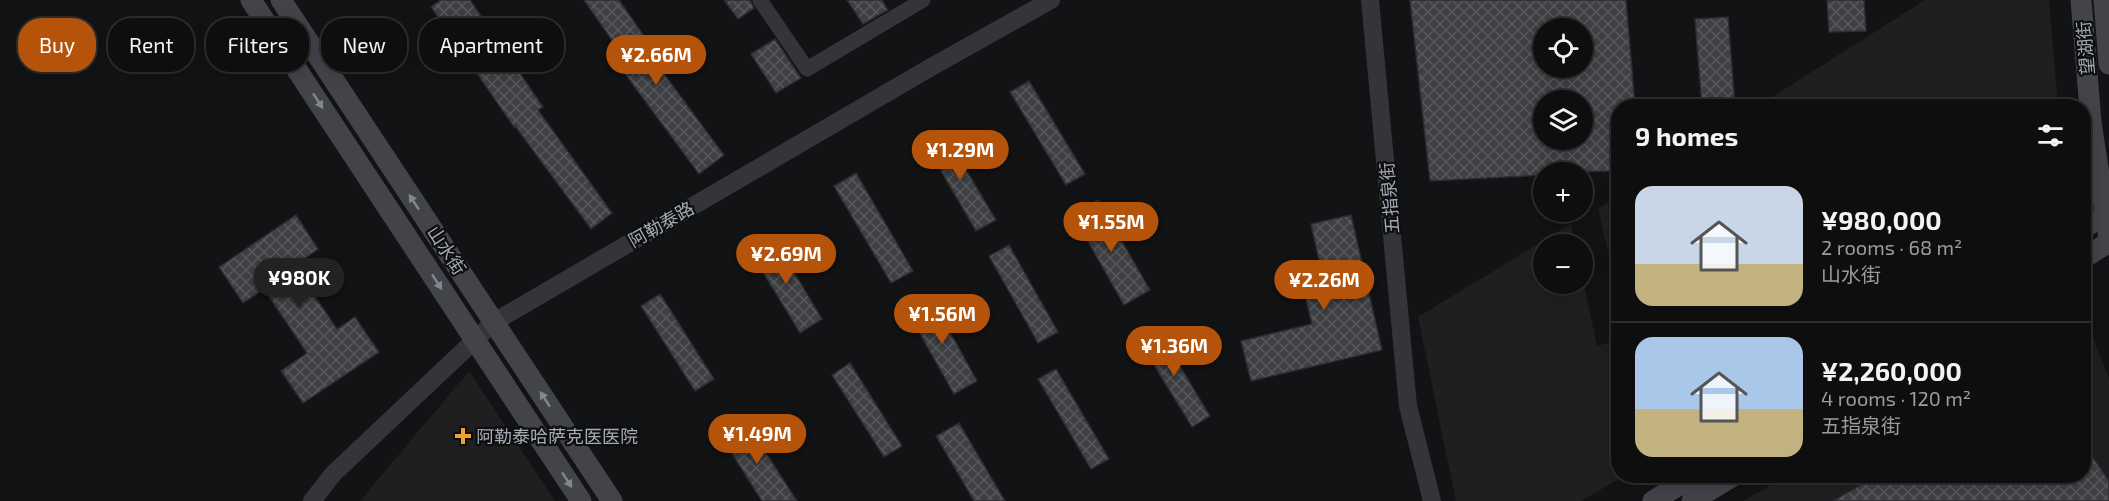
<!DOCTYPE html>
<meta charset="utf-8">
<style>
:root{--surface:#0e0e0f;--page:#1c1c1d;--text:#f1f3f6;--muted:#9b9c9e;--line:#2e2e2f;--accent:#b45309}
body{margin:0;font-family:"Exo 2","Noto Sans SC",sans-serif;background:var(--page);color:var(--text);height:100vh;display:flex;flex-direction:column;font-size:22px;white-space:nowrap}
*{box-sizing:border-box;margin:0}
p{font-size:20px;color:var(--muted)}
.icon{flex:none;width:33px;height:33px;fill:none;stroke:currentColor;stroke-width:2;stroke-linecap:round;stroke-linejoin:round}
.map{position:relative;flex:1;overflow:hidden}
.details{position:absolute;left:1611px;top:99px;width:480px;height:384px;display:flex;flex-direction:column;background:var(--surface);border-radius:24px;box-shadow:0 3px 15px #0003,0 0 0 2px var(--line)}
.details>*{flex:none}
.banner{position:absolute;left:18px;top:18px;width:570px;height:54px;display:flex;gap:12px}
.tools{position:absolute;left:1533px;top:18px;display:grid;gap:12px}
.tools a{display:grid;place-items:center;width:60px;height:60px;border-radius:50%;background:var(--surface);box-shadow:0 3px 15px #0003,0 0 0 2px var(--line);font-size:30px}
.price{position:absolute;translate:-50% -51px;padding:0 14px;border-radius:21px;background:var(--accent);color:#fff;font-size:20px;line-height:39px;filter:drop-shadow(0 2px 3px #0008)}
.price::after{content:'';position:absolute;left:50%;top:36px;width:18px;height:14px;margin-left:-9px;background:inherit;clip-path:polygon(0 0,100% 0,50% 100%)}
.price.active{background:#222;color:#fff}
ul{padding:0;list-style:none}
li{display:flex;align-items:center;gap:18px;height:150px;padding:0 24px}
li+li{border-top:2px solid var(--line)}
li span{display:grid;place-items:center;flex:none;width:168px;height:120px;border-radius:18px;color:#555}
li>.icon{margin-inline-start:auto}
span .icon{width:72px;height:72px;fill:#fffc;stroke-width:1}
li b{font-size:26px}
h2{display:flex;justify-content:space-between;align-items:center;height:72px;padding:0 24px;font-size:26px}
.tag{padding:0 21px;border-radius:24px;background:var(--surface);box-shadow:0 3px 15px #0003,0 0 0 2px var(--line);font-size:21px;line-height:54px}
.tag.active{background:var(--accent);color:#fff}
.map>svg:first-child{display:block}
</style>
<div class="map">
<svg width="2109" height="501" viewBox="0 0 2109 501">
<defs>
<pattern id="building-cross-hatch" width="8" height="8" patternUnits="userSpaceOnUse" patternTransform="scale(1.5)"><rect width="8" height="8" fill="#3e4044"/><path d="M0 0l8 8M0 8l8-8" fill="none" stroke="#57595d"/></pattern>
</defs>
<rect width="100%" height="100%" fill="#121314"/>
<path fill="#1f1f21" d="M1925,0H2049L2058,106H1758Z
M1618,196V295L1598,209Z
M1571,224L1575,244H1544V284H1582L1583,280L1597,346L1611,342L1618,366V476H1624L1581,501H1456L1418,317Z
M2084,315L2109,378V501H1743L1787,476H2084Z
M469,371L555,501H360Z"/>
<path fill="url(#building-cross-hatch)" stroke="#2c2d30" stroke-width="1.5" fill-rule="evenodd" d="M441,0H470L543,107L538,110L612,213L591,229L515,126L514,127L431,7Z
M584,0H619L644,36L639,40L724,155L699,174L625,74L632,69Z
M724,0H750L754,8L738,19Z
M847,0H882L888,10L863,24Z
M1410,0H1626L1635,106H1618V171L1544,172V175L1430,181ZM1544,28H1582V68H1544ZM1544,100H1582V140H1544Z
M1827,0H1864L1866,31L1829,32Z
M1728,17L1735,106H1702L1695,19Z
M775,39L801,78L776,93L751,54Z
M1029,81L1085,174L1066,185L1010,92Z
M943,131L996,220L976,231L924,142Z
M856,173L913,271L891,283L834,186Z
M1098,200L1150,290L1124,305L1073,215Z
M296,215L318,249L294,266L337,329L355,317L379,352L303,403L281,371L307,353L264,289L243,303L219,267Z
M1351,215L1382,350L1251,381L1241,341L1312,324L1301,279L1322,274L1311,224Z
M773,237L822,319L800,333L750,251Z
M1009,245L1058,332L1038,343L989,256Z
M660,294L714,379L695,391L641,306Z
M930,296L977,381L954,394L906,309Z
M1157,328L1210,416L1192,427L1138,339Z
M850,363L902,446L884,457L832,375Z
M1056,369L1109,459L1091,469L1038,379Z
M746,422L797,501H762L722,438Z
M959,423L1005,501H974L936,436Z
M2084,444L2109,481V501H1833L1876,476H2084Z"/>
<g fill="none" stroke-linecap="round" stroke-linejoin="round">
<path stroke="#343539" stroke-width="15" d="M760,0L807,69L923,0"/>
<path stroke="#343539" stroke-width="18" d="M1370,0L1408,406L1432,501
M312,501L333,474L494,322L933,66L1051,0"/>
<path stroke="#424449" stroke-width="21" d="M251,0L581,501
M281,0L612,501
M2081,0L2091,122L2109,239
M2104,0L2109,64
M2084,228L2109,212
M2084,258L2109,242
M1653,501L1694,476
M1692,501L1733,476"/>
</g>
<defs><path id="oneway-solid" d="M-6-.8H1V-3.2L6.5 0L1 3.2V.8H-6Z" transform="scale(1.5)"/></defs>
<g fill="#82868f">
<use href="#oneway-solid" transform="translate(318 101) rotate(57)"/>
<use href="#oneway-solid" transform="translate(414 202) rotate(-123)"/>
<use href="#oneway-solid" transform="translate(437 282) rotate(57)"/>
<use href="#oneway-solid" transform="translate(545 399) rotate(-123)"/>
<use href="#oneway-solid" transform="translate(567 480) rotate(57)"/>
</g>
<path fill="#f0a12f" stroke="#0e0e0f" stroke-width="2" d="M460 427h6v6h6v6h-6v6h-6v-6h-6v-6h6z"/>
<g text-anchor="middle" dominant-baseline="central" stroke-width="4.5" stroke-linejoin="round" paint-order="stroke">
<g font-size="18" fill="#a4aab5" stroke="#0e0e0f">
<text transform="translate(2085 48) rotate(-95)">望湖街</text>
<text transform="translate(1389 198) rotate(-95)">五指泉街</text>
<text transform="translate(661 224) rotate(-30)">阿勒泰路</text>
<text transform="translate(447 250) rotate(57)">山水街</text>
</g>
<g font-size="18" fill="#a4aab5" stroke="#0e0e0f" text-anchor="start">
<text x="476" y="436">阿勒泰哈萨克医医院</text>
</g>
</g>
</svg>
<div class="tools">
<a><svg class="icon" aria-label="locate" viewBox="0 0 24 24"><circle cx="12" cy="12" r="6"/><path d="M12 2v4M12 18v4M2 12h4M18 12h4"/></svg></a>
<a><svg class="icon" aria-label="layers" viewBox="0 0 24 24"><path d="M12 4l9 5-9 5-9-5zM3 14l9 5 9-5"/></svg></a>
<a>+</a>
<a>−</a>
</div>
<b class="price" style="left:656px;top:86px">¥2.66M</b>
<b class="price" style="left:960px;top:181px">¥1.29M</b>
<b class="price" style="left:1111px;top:253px">¥1.55M</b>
<b class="price" style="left:786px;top:285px">¥2.69M</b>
<b class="price active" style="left:299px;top:309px">¥980K</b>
<b class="price" style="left:1324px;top:311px">¥2.26M</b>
<b class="price" style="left:942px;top:345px">¥1.56M</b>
<b class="price" style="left:1174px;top:377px">¥1.36M</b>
<b class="price" style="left:757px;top:465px">¥1.49M</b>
<div class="banner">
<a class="tag active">Buy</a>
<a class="tag">Rent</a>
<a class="tag">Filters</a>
<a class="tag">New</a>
<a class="tag">Apartment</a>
</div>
<section class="details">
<h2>9 homes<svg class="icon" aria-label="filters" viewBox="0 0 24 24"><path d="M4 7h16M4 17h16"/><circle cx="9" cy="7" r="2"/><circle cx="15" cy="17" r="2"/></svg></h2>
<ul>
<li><span style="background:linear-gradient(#c9d6e8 65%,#c2b280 0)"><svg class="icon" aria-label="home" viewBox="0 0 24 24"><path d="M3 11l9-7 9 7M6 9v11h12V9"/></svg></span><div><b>¥980,000</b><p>2 rooms · 68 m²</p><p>山水街</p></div></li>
<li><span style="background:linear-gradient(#a9c7e8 60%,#c2b280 0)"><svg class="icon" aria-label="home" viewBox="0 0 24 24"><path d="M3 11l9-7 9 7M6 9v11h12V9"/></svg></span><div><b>¥2,260,000</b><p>4 rooms · 120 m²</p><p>五指泉街</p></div></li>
</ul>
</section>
</div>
